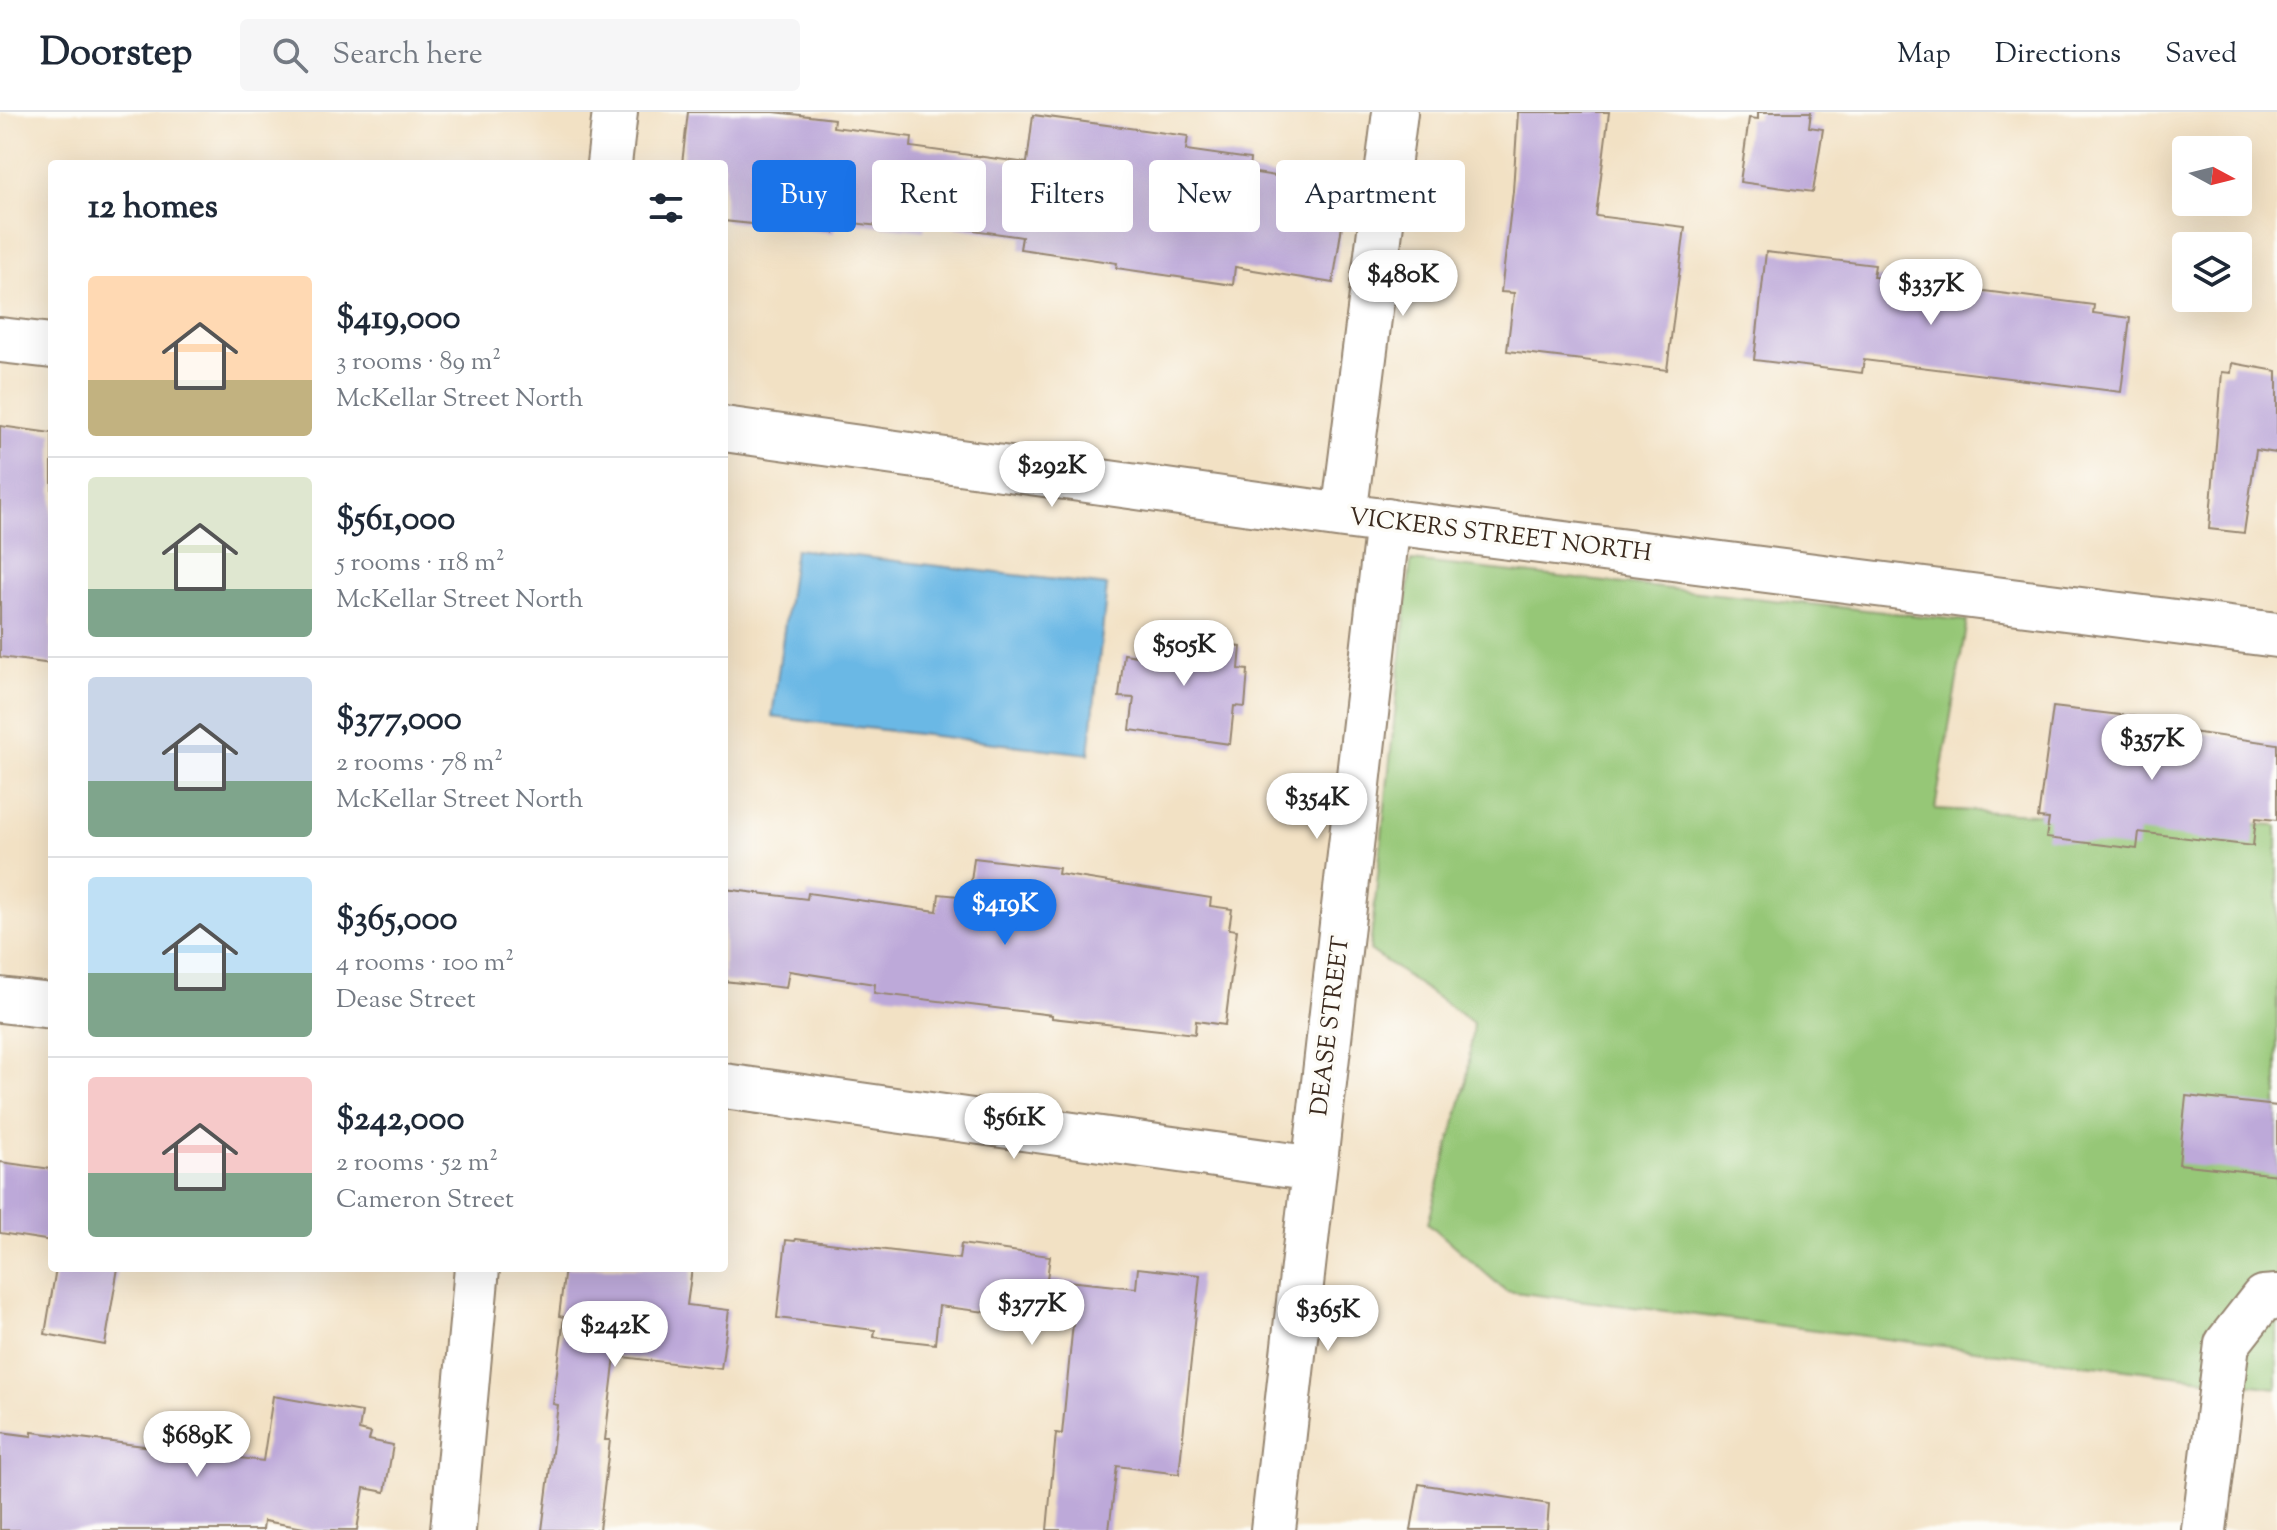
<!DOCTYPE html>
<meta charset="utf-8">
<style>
:root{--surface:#fff;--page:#f6f6f7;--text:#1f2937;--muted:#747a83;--line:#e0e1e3;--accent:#1a73e8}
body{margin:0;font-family:"Sorts Mill Goudy",serif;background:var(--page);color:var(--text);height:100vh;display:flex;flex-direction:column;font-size:30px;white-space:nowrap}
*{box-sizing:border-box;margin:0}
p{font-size:26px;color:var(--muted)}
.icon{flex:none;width:44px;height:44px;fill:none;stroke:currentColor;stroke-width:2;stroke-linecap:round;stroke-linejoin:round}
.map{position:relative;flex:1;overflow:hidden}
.details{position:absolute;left:48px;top:48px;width:680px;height:1112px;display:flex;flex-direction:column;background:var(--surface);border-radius:8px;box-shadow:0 8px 32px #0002}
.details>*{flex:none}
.banner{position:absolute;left:752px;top:48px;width:760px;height:72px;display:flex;gap:16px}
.needle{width:52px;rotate:97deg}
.controls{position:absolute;left:2172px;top:24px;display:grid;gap:16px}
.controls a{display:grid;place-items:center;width:80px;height:80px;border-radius:8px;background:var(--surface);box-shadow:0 8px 32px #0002;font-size:40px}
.price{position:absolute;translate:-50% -68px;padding:0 18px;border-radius:28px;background:#fff;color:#222;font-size:26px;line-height:52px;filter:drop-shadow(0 2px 4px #0008)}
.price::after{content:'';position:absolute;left:50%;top:48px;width:24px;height:18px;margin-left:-12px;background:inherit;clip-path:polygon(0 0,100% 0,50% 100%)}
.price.active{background:var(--accent);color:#fff}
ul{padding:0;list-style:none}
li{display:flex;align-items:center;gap:24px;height:200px;padding:0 40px}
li+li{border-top:2px solid var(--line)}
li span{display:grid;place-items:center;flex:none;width:224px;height:160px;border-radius:8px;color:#555}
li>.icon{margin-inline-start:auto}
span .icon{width:96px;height:96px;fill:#fffc;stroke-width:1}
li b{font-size:34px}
h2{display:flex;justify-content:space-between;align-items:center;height:96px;padding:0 40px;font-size:34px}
.tag{padding:0 28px;border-radius:8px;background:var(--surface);box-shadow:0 8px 32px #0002;font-size:28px;line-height:72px}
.tag.active{background:var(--accent);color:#fff}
header{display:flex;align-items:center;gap:48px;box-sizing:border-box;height:112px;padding:0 40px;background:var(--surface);border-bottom:2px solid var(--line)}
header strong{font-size:38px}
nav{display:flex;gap:44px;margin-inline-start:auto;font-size:28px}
.search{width:560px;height:72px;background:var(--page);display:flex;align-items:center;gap:20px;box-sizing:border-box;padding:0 28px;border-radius:8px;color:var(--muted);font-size:30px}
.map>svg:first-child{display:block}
</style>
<header>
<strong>Doorstep</strong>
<div class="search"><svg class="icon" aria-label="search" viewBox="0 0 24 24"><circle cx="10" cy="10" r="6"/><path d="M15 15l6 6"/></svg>Search here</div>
<nav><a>Map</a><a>Directions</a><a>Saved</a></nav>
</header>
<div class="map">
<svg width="2277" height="1418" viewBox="0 0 2277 1418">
<rect width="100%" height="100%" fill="#fdfcf7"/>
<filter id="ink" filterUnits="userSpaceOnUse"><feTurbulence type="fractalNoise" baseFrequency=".0125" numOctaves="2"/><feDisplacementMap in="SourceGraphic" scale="16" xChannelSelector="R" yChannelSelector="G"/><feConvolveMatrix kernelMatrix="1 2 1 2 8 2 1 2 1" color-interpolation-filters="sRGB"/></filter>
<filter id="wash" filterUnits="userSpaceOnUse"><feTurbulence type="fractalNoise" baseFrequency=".006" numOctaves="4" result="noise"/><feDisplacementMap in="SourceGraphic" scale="32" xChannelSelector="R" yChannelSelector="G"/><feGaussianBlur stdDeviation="1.8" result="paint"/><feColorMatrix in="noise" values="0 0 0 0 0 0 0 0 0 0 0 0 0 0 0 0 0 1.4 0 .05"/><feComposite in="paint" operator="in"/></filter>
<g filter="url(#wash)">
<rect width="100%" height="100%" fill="#f2e1c4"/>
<path fill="#96c777" stroke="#68784a" stroke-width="2" d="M1411,449L1967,509L1935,697L2277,714V1276L1506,1179L1428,1111L1467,967L1473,911L1370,838Z"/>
<path fill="#6ab8e5" stroke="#527182" stroke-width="2" d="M795,437L1107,474L1089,642L772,605Z"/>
<g id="blocks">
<path fill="#bda9d9" d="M688,0H774L834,7L833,15L912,25L911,35L1027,51L1033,3L1188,24L1186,38L1250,47L1249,60L1348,75L1333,171L1235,155L1233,173L1116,156L1117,151L1020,137L1022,125L925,111L924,119L835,109L834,121L724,109V52H682Z
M1518,0H1609L1596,104L1685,115L1667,258L1507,239L1514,181L1501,180L1513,79Z
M1758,0H1811L1809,15L1823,17L1813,80L1740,70L1749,6L1758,7Z
M1766,140L1875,153L1873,165L2094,193L2093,201L2130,206L2121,280L1864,248L1862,261L1754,248Z
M2232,251L2277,259V341L2256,338L2244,421L2209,417L2222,260L2231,261Z
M0,314L52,321V552L0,545Z
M1140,523L1241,535L1239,557L1248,558L1245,595L1234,594L1230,632L1130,618L1134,586L1119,585L1124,542L1137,544Z
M2053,595L2171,609L2170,617L2277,632V708L2256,706L2253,734L2139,720L2137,737L2046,726L2049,707L2038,706Z
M974,746L1059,756L1058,762L1211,786L1210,794L1232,797L1229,817L1237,818L1225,913L1196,909L1195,922L1052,906V903L874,881L875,872L789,859L786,876L724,869V777L807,787L808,781L937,799L939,782L969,785Z
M2186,984L2277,994V1063L2179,1052Z
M0,1050L52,1057V1129L0,1121Z
M796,1127L959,1147L961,1132L1050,1144L1047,1167L1136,1176L1138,1156L1200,1163L1179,1362L1117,1354L1109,1418H1047L1056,1321L1062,1322L1073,1211L939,1194L935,1232L874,1225L875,1218L777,1206L786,1128L795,1129Z
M56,1156H118L105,1233L45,1222Z
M565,1156H692L687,1193L729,1198L721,1257L615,1244L605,1328H610L599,1418H542L558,1293L553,1292L564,1205L559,1204Z
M273,1284L362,1300L359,1318L371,1321L369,1328L393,1333L385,1380L364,1376L357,1418H316L264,1409L263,1418H0V1320L32,1324V1320L263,1349Z
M1419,1372L1549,1392L1547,1418H1411Z"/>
</g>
</g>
<g filter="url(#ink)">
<use href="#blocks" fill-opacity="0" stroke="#968671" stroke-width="2"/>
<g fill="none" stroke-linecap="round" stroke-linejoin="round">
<defs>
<path id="street" d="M724,317L1344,404L2277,523
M1344,404L1395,0
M0,888L52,894
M724,974L1314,1057
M1273,1418L1388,409
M2204,1418L2227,1232L2263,1186L2277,1185"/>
<path id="secondary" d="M609,52L615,0
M0,228L52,234
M453,1418L477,1156"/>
</defs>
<use href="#street" stroke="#968671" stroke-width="48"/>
<use href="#secondary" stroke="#968671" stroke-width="48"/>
<use href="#street" stroke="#fff" stroke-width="44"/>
<use href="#secondary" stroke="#fff" stroke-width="44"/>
</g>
</g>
<g text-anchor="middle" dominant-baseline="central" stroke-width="7" stroke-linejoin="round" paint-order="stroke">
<g font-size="24" fill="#3b2a1e" stroke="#fdfcf7">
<text transform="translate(1500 424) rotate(7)">VICKERS STREET NORTH</text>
<text transform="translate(1331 914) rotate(-83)">DEASE STREET</text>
</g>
</g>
</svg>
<div class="controls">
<a><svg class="needle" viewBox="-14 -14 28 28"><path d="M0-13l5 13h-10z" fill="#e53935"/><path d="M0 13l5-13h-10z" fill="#747a83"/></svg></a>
<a><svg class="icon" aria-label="layers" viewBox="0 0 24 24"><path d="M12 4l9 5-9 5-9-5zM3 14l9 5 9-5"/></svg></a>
</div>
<b class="price" style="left:1403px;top:206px">$480K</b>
<b class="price" style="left:1931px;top:215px">$337K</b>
<b class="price" style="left:1052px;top:397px">$292K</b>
<b class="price" style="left:1184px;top:576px">$505K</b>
<b class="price" style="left:2152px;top:670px">$357K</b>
<b class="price" style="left:1317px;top:729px">$354K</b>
<b class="price active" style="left:1005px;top:835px">$419K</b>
<b class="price" style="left:1014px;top:1049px">$561K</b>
<b class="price" style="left:1032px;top:1235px">$377K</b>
<b class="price" style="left:1328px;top:1241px">$365K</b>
<b class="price" style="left:615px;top:1257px">$242K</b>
<b class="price" style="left:197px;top:1367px">$689K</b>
<div class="banner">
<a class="tag active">Buy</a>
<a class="tag">Rent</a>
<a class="tag">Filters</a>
<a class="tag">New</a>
<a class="tag">Apartment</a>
</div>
<section class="details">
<h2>12 homes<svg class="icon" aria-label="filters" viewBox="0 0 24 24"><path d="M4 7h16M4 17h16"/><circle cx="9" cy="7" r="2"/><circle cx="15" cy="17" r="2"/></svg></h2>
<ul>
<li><span style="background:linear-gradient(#ffd9b3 65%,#c2b280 0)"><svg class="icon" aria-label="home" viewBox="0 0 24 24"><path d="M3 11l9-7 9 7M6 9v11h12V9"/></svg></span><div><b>$419,000</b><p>3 rooms · 89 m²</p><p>McKellar Street North</p></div></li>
<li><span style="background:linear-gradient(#dfe7d0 70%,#7fa58c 0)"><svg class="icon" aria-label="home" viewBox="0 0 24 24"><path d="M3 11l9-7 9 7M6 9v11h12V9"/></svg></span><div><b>$561,000</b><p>5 rooms · 118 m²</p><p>McKellar Street North</p></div></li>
<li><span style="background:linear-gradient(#c9d6e8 65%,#7fa58c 0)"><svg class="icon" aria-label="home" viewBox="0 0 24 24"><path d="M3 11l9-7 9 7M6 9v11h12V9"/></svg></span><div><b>$377,000</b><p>2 rooms · 78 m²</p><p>McKellar Street North</p></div></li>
<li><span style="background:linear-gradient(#bfe0f5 60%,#7fa58c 0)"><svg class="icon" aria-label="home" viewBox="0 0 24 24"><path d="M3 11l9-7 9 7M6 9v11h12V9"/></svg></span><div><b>$365,000</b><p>4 rooms · 100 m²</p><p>Dease Street</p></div></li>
<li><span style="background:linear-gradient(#f6c9c9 60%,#7fa58c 0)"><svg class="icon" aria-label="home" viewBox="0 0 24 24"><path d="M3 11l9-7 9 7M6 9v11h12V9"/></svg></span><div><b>$242,000</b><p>2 rooms · 52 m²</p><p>Cameron Street</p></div></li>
</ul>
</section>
</div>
